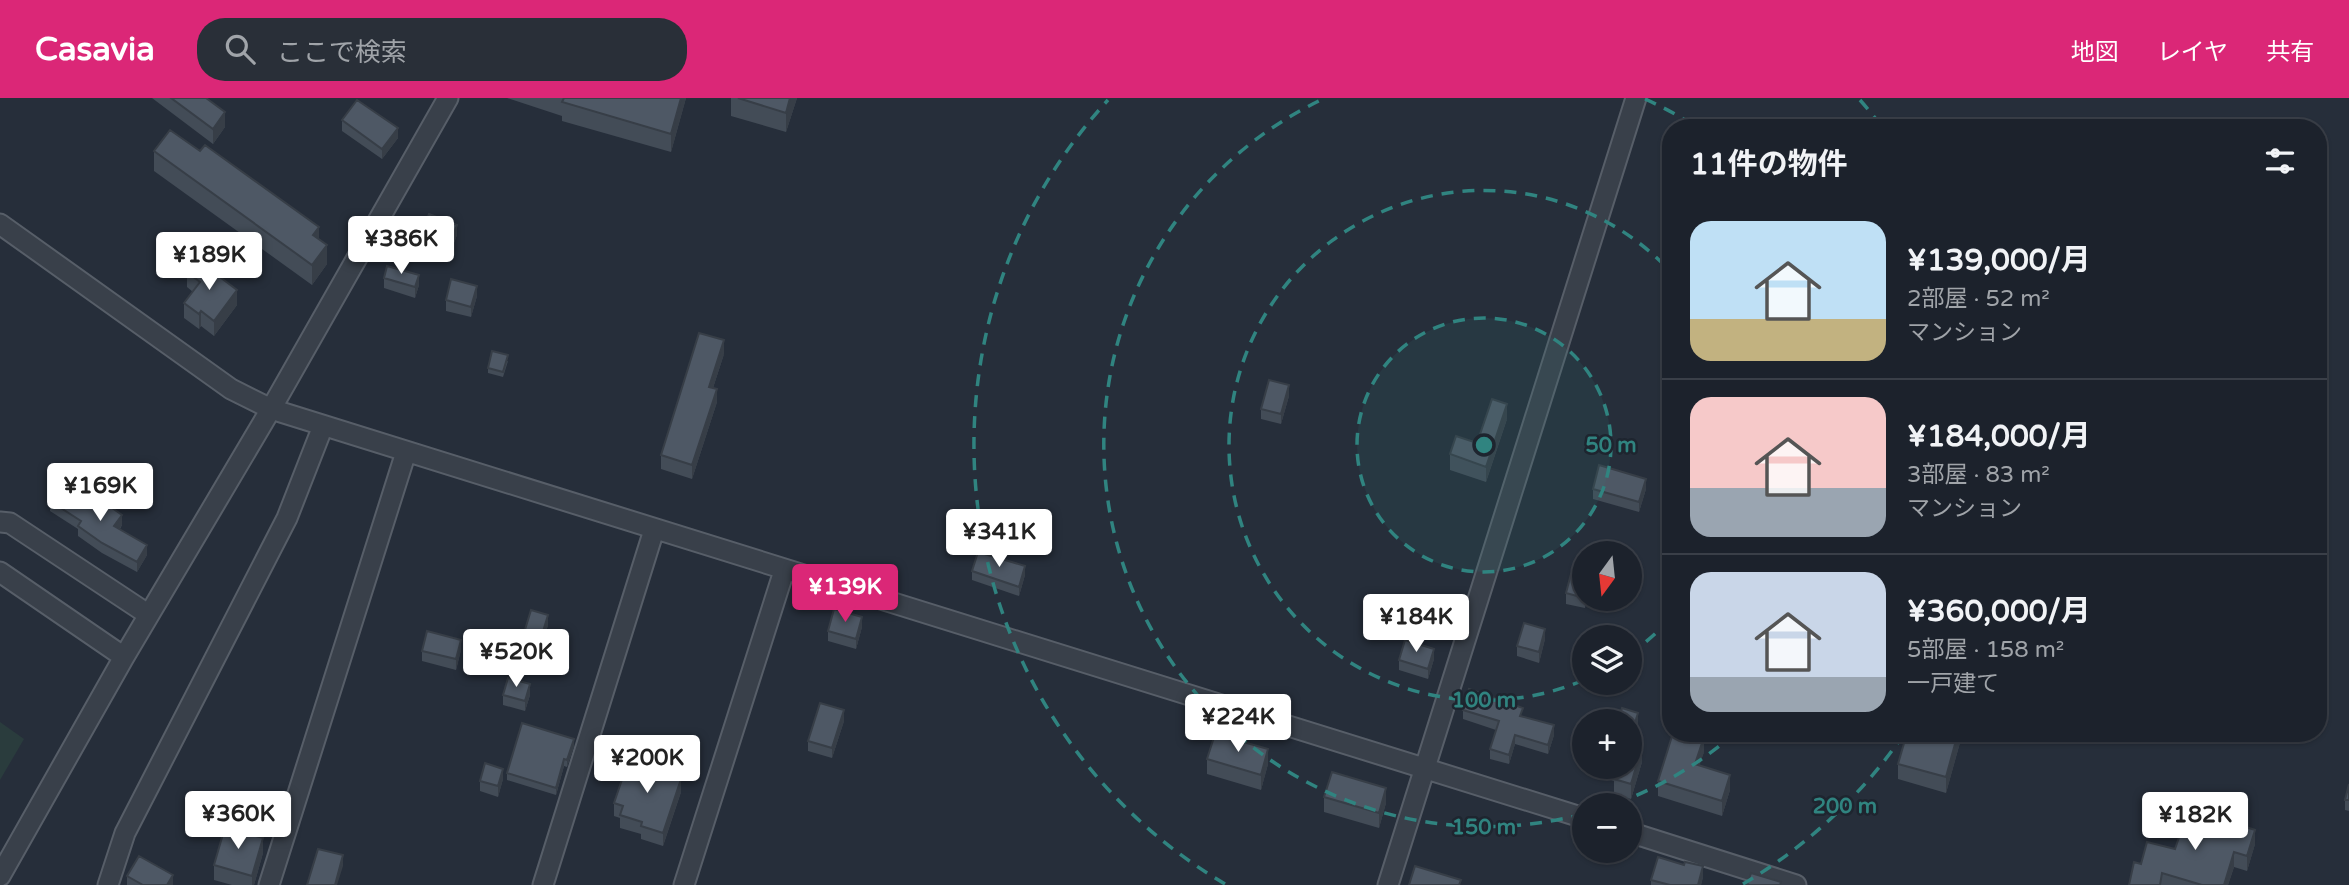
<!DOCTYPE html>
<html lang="ja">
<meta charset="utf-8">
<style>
:root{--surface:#1c222c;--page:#292f38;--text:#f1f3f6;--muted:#a0a4a9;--line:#3a3f48;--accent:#db2777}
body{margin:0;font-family:"Varela Round","Noto Sans JP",sans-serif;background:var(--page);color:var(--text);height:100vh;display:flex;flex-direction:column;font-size:26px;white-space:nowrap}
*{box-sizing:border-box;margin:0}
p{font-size:23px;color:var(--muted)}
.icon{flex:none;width:38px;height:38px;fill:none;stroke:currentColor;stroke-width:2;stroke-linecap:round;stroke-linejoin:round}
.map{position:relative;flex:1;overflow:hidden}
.details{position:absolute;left:1662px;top:21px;width:665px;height:623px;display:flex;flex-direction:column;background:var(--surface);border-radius:28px;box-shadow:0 2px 5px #0004,0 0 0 2px var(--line)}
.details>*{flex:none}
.needle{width:46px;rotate:195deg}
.tools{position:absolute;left:1572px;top:443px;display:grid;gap:14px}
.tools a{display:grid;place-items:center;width:70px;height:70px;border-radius:50%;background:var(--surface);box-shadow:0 2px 5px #0004,0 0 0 2px var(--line);font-size:35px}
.price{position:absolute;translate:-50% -60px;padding:0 16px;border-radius:7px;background:#fff;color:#222;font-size:23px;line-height:46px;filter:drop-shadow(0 2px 4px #0008)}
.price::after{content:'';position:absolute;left:50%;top:42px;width:21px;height:16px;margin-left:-10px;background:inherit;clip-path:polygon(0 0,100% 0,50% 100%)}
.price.current{background:var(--accent);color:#fff}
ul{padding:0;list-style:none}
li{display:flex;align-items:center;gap:21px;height:175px;padding:0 28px}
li+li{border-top:2px solid var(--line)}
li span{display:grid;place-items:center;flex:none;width:196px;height:140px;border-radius:21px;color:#555}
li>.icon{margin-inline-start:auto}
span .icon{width:84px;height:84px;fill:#fffc;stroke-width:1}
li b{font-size:30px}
h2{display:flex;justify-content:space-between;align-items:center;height:84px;padding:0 28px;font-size:30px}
header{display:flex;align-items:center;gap:42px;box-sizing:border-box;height:98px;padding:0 35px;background:var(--accent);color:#fff}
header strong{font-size:33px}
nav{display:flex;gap:38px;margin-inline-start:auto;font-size:24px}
.search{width:490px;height:63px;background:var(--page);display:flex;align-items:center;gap:18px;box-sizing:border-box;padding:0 24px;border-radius:28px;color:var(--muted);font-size:26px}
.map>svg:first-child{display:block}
</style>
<header>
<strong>Casavia</strong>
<div class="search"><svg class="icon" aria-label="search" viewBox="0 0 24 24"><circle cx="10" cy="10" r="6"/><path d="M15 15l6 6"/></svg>ここで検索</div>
<nav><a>地図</a><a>レイヤ</a><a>共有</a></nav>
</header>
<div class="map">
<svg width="2349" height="787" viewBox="0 0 2349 787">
<rect width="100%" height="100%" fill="#262e3a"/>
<path fill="#2a3c3d" d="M0,624L24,641L0,682Z"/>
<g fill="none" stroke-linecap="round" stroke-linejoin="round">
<defs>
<path id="minor" d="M0,126L231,291L271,311L1584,720
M0,424L10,425L149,517
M0,474L124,559
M1629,734L1796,787
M0,778L124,559L271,311L448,0
M108,787L125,735L287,420L323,328
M269,787L406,354
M543,787L654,432
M684,787L784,473
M1388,787L1636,0"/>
</defs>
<use href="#minor" stroke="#575e68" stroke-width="23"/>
<use href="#minor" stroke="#39404a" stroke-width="19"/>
</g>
<path fill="#434c57" d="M152,0H206L225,29L213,46Z
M507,0H686L671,54L562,23V18Z
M731,0H797L786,34L731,18Z
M342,22L398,40L382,61L342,33Z
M154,53H200L319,141L327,166L312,187L154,73Z
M457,137L448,160L420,149V139Z
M187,174L237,207L214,238L201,228L199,231L184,220V205L193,194L187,189Z
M384,180L419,187L415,200L384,190Z
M477,198L471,219L446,213V202Z
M724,256L713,290L717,304L692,381L661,371V357Z
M508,263L503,279L488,275V270Z
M1289,298L1281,326L1261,321V311Z
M1507,321L1486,384L1450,372V356L1477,345Z
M1593,391H1646L1639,414L1593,401Z
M50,403L122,427L120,431L147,457L137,474L102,455L78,438V431L50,413Z
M1671,453V482L1666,481V470Z
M972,473L1025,477L1019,498L972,482Z
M1584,479V500H1587L1585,510L1566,506V495Z
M548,527L538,561L521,555V545Z
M862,529L856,551L828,543V533Z
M1545,541L1539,565L1517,558V548Z
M461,552L456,572L422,563V553Z
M1434,561L1428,581L1399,572V562Z
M503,597H530L525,613L503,607Z
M1463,612L1523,618L1554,637L1548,656L1515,646L1509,666L1490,661V651L1496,632L1463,621Z
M844,623L832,660L808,653V643Z
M1629,623L1638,630L1633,646L1642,664L1631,701L1614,696V683L1605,680V668H1629Z
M1961,635V641L1946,695L1898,681V666Z
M574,648L567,669L564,668L556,697L507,682V675Z
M1704,654L1699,667L1730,692L1722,718L1658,698V683Z
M1207,661L1268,666L1261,692L1207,676Z
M647,670L681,694L663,748L641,741V736L620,730V720L614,718V705Z
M503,681L498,699L480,693V683Z
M2349,686V713L2345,712V702Z
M1324,699L1386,705L1379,730L1324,714Z
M2255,746L2247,773L2234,769L2228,787H2129L2141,766Z
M263,755L254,787H232L214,782V767Z
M127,778L173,787H127Z
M1703,779L1701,787H1651V782Z"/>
<path fill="#373e47" d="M681,0H686L671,54V36Z
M790,0H797L786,34V15Z
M225,14V29L213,46V31Z
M398,30V40L382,61V51Z
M457,127V137L448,160V150Z
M319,129V149L313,137Z
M327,147V166L312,187V167Z
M419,177V187L415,200V189Z
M477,188V198L471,219V209Z
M237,192V207L214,238V223Z
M201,213V228L199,231V216Z
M724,242V256L709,302V289Z
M1289,287V298L1281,326V316Z
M717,291V304L692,381V367Z
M1507,306V321L1486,384V369Z
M1646,381V391L1639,414V404Z
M122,417V427L114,438V428Z
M147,447V457L137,474V464Z
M1025,468V477L1019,498V489Z
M548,517V527L538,561V550Z
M862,519V529L856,551V541Z
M1545,531V541L1539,565V554Z
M461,542V552L456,572V561Z
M1434,551V561L1428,581V571Z
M530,586V597L525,613V603Z
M844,612V623L832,660V650Z
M1638,615V630L1629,659V644Z
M1554,627V637L1548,656V647Z
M1958,635H1961V641L1946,695V679Z
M1515,637V646L1509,666V657Z
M1704,639V654L1695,681V666Z
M574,641V648L567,669V662Z
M1642,649V664L1631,701V686Z
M1268,651V666L1261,692V677Z
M564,661V668L556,697V690Z
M503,671V681L498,699V688Z
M1730,677V692L1722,718V703Z
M681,681V694L663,748V735Z
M1386,690V705L1379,730V715Z
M2255,732V746L2247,773V758Z
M263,740V755L254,787H252V778Z
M2234,754V769L2228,787H2224Z
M343,757V768L337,787H335Z
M1703,768V779L1701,787H1698Z
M173,777V787H167Z"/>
<path fill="#4e5865" stroke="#373e47" stroke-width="2" d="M171,0H206L225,14L213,31Z
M564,0H681L671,36L562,4Z
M738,0H790L786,15Z
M357,2L398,30L382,51L342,22Z
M170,32L200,53L205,47L319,129L313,137L327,147L312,167L154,53Z
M429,116L457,127L448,150L420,139Z
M196,161L237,192L214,223L201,213L199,216L184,205L200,184L187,174Z
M387,168L419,177L415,189L384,180Z
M451,181L477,188L471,209L446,202Z
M699,235L724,242L709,289L717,291L692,367L661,357Z
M492,253L508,257L503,274L488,270Z
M1269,282L1289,287L1281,316L1261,311Z
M1492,301L1507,306L1486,369L1450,356L1456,338L1477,345Z
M1599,367L1646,381L1639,404L1593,391Z
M60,388L91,409L98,400L122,417L114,428L147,447L137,464L102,445L78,428L81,423L50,403Z
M1671,453V472L1666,470Z
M978,454L1025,468L1019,489L972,473Z
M1571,476L1584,479V500L1566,495Z
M834,511L862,519L856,541L828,533Z
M531,512L548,517L538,550L521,545Z
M1524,525L1545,531L1539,554L1517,548Z
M427,533L461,542L456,561L422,553Z
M1405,542L1434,551L1428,571L1399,562Z
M508,580L530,586L525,603L503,597Z
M1469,591L1523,610L1520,618L1554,627L1548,647L1515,637L1509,657L1490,651L1499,623L1463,612Z
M820,605L844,612L832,650L808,643Z
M1622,610L1638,615L1629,644V623H1618Z
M522,625L574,641L567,662L564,661L556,690L507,675Z
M1673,635H1693L1704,639L1695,666L1730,677L1722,703L1658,683Z
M1907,635H1958L1946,679L1898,666Z
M1215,636L1268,651L1261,677L1207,661Z
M1629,645L1642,649L1631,686L1614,681L1618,669L1616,668H1629Z
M629,661L647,667L646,669L681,681L663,735L641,728L642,724L620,717L623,708L614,705Z
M485,665L503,671L498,688L480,683Z
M1332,674L1386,690L1379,715L1324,699Z
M2349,686V702H2345Z
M2189,710L2255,732L2247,758L2234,754L2224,787H2202L2162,775L2160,787H2129L2134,764L2141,766L2147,744L2175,751Z
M225,729L263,740L252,778L214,767Z
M318,751L343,757L335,787H307Z
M139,758L173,777L167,787H143L127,778Z
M1658,759L1684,767L1685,764L1703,768L1698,787H1670L1651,782Z
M1415,768L1461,782L1459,787H1409Z
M1751,775L1781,784L1780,787H1747Z"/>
<circle cx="1484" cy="347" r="127" fill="#308480" fill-opacity=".12"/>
<g fill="none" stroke="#308480" stroke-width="3.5" stroke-dasharray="12 9">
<circle cx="1484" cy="347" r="127"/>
<path d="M1670 521A255 255 0 0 1 1630 556M1584 582A255 255 0 1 1 1670 173"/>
<path d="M1735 635A382 382 0 0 1 1615 706M1583 716A382 382 0 0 1 1323 1M1645 1A382 382 0 0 1 1695 28"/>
<path d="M1904 636A510 510 0 0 1 1743 786M1225 786A510 510 0 0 1 1108 2M1860 2A510 510 0 0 1 1883 30"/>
</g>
<circle cx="1484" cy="347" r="10" fill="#308480" stroke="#1e252f" stroke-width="3.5"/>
<g font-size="21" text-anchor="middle" font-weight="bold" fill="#308480" stroke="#1e252f" stroke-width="5" stroke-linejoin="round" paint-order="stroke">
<text x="1611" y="354">50 m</text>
<text x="1484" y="609">100 m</text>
<text x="1845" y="715">200 m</text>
<text x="1484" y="736">150 m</text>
</g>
</svg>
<div class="tools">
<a><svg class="needle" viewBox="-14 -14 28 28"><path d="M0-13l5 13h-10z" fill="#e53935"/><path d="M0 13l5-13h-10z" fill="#a0a4a9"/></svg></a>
<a><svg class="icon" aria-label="layers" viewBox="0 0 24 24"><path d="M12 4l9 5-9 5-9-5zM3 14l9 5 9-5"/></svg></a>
<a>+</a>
<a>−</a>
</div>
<b class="price" style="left:401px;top:178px">¥386K</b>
<b class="price" style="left:209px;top:194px">¥189K</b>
<b class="price" style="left:100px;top:425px">¥169K</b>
<b class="price" style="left:999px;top:471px">¥341K</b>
<b class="price current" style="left:845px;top:526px">¥139K</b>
<b class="price" style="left:1416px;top:556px">¥184K</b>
<b class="price" style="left:516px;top:591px">¥520K</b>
<b class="price" style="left:1238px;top:656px">¥224K</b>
<b class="price" style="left:647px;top:697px">¥200K</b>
<b class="price" style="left:238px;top:753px">¥360K</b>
<b class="price" style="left:2195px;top:754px">¥182K</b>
<section class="details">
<h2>11件の物件<svg class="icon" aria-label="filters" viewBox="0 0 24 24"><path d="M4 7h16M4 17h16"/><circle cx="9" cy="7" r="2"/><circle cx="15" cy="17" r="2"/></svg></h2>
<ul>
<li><span style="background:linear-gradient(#bfe0f5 70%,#c2b280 0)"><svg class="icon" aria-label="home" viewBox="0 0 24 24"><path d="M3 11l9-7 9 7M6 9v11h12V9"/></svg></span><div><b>¥139,000/月</b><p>2部屋 · 52 m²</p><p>マンション</p></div></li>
<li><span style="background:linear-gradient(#f6c9c9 65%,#9aa5b1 0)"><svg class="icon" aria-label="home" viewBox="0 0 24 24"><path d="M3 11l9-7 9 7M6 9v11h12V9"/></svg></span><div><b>¥184,000/月</b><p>3部屋 · 83 m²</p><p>マンション</p></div></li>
<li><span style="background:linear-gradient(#c9d6e8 75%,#9aa5b1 0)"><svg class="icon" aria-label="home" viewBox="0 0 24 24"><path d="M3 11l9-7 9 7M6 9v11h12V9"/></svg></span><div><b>¥360,000/月</b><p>5部屋 · 158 m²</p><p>一戸建て</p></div></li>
</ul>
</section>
</div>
